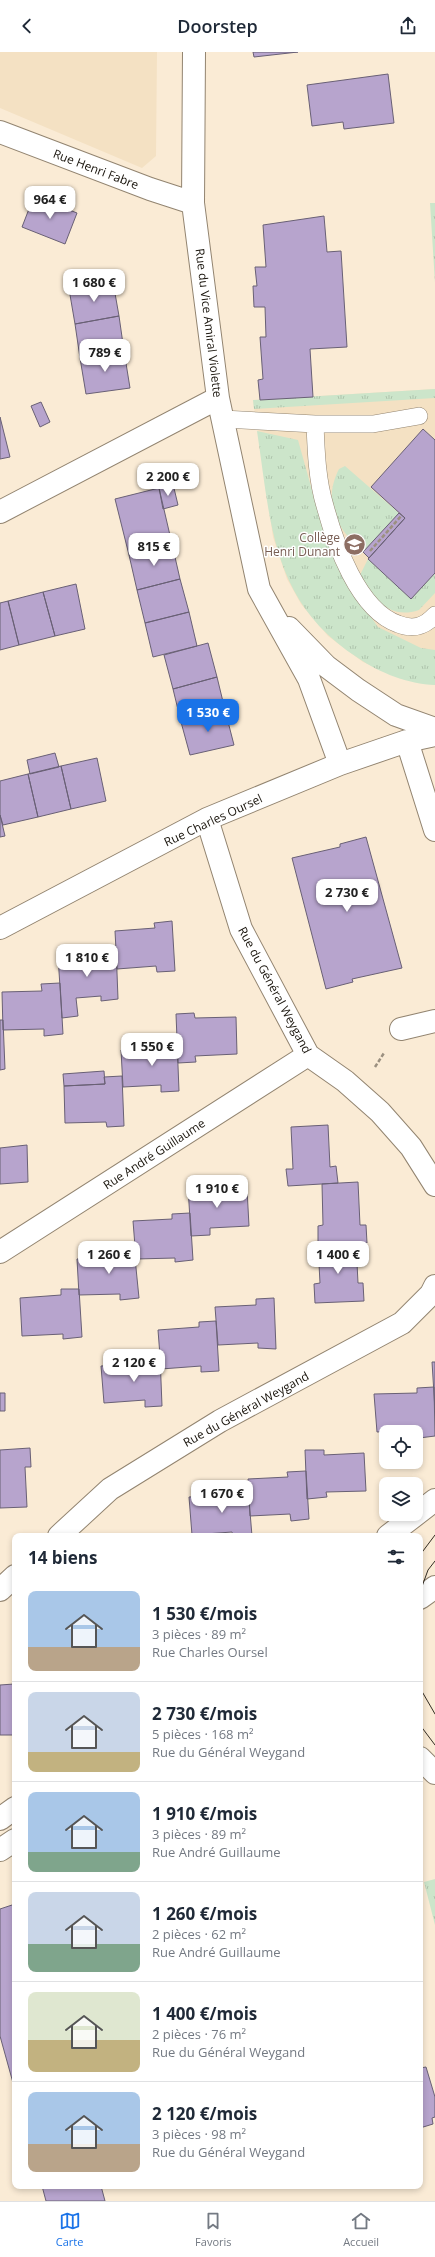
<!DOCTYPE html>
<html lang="fr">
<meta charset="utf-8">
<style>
:root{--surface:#fff;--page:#f6f6f7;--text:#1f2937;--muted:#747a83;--line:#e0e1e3;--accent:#1a73e8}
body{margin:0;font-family:"Open Sans",sans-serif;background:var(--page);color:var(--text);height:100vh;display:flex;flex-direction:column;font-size:15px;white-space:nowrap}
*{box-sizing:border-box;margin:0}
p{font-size:13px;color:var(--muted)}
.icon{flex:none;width:22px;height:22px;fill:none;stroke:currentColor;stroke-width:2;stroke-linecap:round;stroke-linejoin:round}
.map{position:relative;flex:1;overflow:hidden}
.sheet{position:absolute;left:12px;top:1481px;width:411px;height:656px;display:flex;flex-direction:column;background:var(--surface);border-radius:8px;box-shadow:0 2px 6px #0003}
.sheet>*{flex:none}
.tools{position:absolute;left:379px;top:1373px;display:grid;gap:8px}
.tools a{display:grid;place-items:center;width:44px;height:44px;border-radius:8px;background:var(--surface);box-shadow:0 2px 6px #0003;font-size:20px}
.price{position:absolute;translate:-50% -34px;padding:0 9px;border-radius:8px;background:#fff;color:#222;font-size:13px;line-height:26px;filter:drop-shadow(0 1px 2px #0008)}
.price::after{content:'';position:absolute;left:50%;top:24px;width:12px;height:9px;margin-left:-6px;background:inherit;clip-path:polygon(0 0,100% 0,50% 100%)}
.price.current{background:var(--accent);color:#fff}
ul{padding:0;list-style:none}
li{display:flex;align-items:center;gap:12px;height:100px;padding:0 16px}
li+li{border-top:1px solid var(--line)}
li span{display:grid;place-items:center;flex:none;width:112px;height:80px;border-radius:8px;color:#555}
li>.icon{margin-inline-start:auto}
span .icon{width:48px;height:48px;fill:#fffc;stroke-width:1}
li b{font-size:17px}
h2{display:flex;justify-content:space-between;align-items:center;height:48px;padding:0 16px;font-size:17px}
header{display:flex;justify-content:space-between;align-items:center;height:52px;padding:0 16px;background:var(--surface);font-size:18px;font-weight:600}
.menu{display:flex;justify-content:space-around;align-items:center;height:56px;border-top:1px solid var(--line);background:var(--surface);font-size:11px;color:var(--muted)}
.menu a{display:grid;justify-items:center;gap:2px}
.menu .current{color:var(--accent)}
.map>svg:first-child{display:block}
</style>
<header><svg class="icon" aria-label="back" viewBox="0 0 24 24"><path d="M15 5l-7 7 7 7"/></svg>Doorstep<svg class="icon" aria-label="share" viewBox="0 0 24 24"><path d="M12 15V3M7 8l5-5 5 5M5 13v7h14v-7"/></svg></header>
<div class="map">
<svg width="435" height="2149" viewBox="0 0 435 2149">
<defs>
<pattern id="grass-tufts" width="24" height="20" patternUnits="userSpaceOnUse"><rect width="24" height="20" fill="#cce5ca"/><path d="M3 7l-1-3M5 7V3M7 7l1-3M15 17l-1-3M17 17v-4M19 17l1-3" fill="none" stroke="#aec4ac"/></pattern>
</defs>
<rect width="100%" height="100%" fill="#faebd5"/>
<path fill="#f4e1c3" d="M0,0H157L156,104L142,116L0,56Z
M435,337V633L403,627L363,610L328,584L301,552L287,527L273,485L253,348Z"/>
<path fill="url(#grass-tufts)" d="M430,151H435V231Z
M435,337V346L254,357L253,348Z
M257,379L298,388L322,474L354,541L378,575L421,596L435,598V633C408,632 380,621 358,606C271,550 271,471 257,379Z
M345,414L399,461L363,500C337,477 322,450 339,417Z
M368,507L411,547L435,521V541L419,558C389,568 375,547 359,525Z
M435,1827V1873L424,1830Z"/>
<path fill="#b7a4cd" stroke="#696075" d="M253,0H298L254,5Z
M388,22L394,71L344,77L343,70L312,74L307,33Z
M34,144L77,161L65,192L22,175Z
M324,164L327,200L341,199L347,295L310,297L313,345L260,348L258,328L263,327L260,285H266L265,255H254L253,234H257L255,215H266L263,173Z
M113,230L119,264L75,272L69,237Z
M119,264L124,299L80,306L75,272Z
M124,299L130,336L86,342L80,306Z
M41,350L50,370L40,375L31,354Z
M0,365L10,405L0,407Z
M423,377L435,388V521L411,547L368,507L405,466L371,435Z
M173,432L178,453L163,457L159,436Z
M159,436L172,492L129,503L115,447Z
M399,461L405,466L369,506L363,500Z
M172,492L180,527L137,538L129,503Z
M180,527L189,560L145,571L137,538Z
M76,532L85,577L55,584L43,540Z
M43,540L55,584L19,593L8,549Z
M8,549L19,593L0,598V551Z
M189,560L197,594L153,605L145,571Z
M208,591L217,625L173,637L164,603Z
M217,625L225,658L181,670L173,637Z
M225,658L234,693L190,703L181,670Z
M55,701L59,715L30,722L27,708Z
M97,706L106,749L71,757L61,714Z
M61,714L71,757L38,765L28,722Z
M28,722L38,765L3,773L0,763V729Z
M0,763L5,784L0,785Z
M366,785L402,916L352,927L353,930L326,937L292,806L340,795V792Z
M172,869L175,919L157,920L156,914L117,917L115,879L155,876L154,871Z
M116,895L118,947L101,949V944L76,946L78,964L62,966L58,904L99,901V896Z
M60,931L63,982L44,984V977L3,978L2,940L42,939L41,932Z
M194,961L195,966L236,965L237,1002L195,1004L196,1010L178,1011L176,962Z
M0,968H3L5,1017L0,1018Z
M177,989L179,1039L161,1040V1033L123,1035L121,998L160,996V990Z
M104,1019L105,1032L64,1034L63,1022Z
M122,1024L124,1074L107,1075L106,1070L65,1071L64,1034L105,1032L104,1025Z
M328,1073L330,1115L336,1114L338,1131L288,1134L286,1117H293L291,1075Z
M27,1093L28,1130L0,1132V1096Z
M358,1130L360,1173H366L367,1191L318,1193V1174L323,1173L322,1132Z
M209,1133L208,1139L247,1137L249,1174L210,1176V1183L191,1184L188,1135Z
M190,1161L193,1208L175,1210V1206L136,1207L133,1169L172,1167V1162Z
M356,1191L358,1231H363L364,1249L315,1251L314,1232L320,1231L318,1193Z
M134,1196L139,1246L120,1248V1242L79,1243L77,1207L117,1203V1197Z
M61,1237H79L82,1285L63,1287V1282L22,1284L20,1246L61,1243Z
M274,1246L276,1297L258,1296V1291L218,1293L215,1255L256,1253V1247Z
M216,1269L219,1319L201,1320V1314L161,1317L158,1278L199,1275V1270Z
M160,1304L162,1354L145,1355V1348L104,1351L101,1314L142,1312L141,1306Z
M432,1310H435V1358Z
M434,1335L435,1384L419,1386V1378L377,1380L374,1342L417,1341V1336Z
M0,1341H5V1359H0Z
M30,1396L31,1415H25L27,1455L0,1456V1398Z
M305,1398H324V1403L364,1401L366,1439L326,1440L327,1445L307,1447Z
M306,1419L309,1467L291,1469L290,1462L250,1464L248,1427L288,1425L287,1420Z
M248,1436L252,1484H233L232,1480L192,1483L189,1445L231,1443L230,1437Z
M13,1613H15V1643L14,1632Z
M14,1632L15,1683H0V1633Z
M15,1852V2038L0,1984V1857Z
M426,2015L435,2045V2065L432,2066L433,2072L420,2076V2016Z
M42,2134H101L105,2149H46Z"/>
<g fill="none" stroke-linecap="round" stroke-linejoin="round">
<defs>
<path id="lane" d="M223,367L315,372C316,398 317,428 325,454C335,491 358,558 398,572C413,578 424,575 435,563
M315,372H373L419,364"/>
<path id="street" d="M194,0L193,151L218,346L259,537L309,627L340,712
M0,80L150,137L193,151
M0,460L218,346
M289,576L326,614L358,638L396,663L435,677
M407,689L435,778
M207,767L241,877L308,1003L345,1029L380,1060L411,1095L435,1133
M0,876L207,767L340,712L407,689L435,683
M401,977L435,969
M0,1200L308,1003
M59,1484L110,1437L220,1369L402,1271L431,1242L435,1234
M0,1538L15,1524
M420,1706L435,1721"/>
<path id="secondary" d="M388,1484L435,1448
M420,1546L435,1535
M0,1767L15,1756
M0,1798L15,1788"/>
</defs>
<use href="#lane" stroke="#928470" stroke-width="18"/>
<use href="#street" stroke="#928470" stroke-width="24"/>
<use href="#secondary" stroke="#928470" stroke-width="24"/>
<path stroke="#9b9080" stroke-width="2.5" stroke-dasharray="4 2" stroke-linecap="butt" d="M370,499L402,463
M375,1015L384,1001"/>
<use href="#lane" stroke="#fff" stroke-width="17"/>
<use href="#street" stroke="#fff" stroke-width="22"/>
<use href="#secondary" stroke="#fff" stroke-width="22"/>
<path stroke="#352e25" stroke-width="1" d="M420,1503L435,1483
M420,1540L428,1518L435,1509
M420,1636L435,1662
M420,1673L435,1693"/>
</g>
<defs>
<symbol id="school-disc" viewBox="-11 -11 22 22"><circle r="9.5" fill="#8d6e63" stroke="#fff"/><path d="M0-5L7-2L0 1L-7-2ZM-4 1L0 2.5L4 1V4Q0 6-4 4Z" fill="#fff"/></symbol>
</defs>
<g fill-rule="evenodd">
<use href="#school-disc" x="342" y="480" width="25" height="25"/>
</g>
<g text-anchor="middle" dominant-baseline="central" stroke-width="3" stroke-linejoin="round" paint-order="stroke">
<g font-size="12" fill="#18130b" stroke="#fff">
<text transform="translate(96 117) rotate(21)">Rue Henri Fabre</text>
<text transform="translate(209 271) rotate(83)">Rue du Vice Amiral Violette</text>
<text transform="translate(213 768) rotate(-25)">Rue Charles Oursel</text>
<text transform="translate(275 938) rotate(62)">Rue du Général Weygand</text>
<text transform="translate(154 1102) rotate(-33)">Rue André Guillaume</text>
<text transform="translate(246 1357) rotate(-29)">Rue du Général Weygand</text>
</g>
<g font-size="12" fill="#785e54" stroke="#fff" text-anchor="end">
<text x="340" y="485">Collège<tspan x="340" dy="14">Henri Dunant</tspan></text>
</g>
</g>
</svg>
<div class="tools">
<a><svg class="icon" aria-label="locate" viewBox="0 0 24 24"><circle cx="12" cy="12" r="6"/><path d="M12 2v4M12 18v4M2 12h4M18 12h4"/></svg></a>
<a><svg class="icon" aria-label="layers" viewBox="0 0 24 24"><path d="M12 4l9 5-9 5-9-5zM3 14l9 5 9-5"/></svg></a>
</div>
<b class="price" style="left:50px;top:168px">964 €</b>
<b class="price" style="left:94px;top:251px">1 680 €</b>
<b class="price" style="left:105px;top:321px">789 €</b>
<b class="price" style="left:168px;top:445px">2 200 €</b>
<b class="price" style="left:154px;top:515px">815 €</b>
<b class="price current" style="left:208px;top:681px">1 530 €</b>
<b class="price" style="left:347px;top:861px">2 730 €</b>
<b class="price" style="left:87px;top:926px">1 810 €</b>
<b class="price" style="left:152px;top:1015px">1 550 €</b>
<b class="price" style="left:217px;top:1157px">1 910 €</b>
<b class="price" style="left:109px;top:1223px">1 260 €</b>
<b class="price" style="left:338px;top:1223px">1 400 €</b>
<b class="price" style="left:134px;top:1331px">2 120 €</b>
<b class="price" style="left:222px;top:1462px">1 670 €</b>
<section class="sheet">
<h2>14 biens<svg class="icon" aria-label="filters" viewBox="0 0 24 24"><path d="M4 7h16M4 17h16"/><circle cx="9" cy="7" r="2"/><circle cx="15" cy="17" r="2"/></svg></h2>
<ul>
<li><span style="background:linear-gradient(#a9c7e8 70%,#b9a48a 0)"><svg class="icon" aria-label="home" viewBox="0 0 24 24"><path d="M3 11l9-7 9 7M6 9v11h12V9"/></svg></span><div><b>1 530 €/mois</b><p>3 pièces · 89 m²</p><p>Rue Charles Oursel</p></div></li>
<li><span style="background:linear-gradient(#c9d6e8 75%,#c2b280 0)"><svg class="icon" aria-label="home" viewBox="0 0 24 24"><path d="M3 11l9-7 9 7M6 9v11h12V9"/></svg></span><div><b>2 730 €/mois</b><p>5 pièces · 168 m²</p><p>Rue du Général Weygand</p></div></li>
<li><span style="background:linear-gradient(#a9c7e8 75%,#7fa58c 0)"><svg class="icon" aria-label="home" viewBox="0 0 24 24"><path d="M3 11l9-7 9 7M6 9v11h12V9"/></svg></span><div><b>1 910 €/mois</b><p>3 pièces · 89 m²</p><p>Rue André Guillaume</p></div></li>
<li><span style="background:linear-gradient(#c9d6e8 65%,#7fa58c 0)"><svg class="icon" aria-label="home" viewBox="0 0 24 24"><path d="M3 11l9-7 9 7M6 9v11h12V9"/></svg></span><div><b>1 260 €/mois</b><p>2 pièces · 62 m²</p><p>Rue André Guillaume</p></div></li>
<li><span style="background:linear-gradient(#dfe7d0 60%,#c2b280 0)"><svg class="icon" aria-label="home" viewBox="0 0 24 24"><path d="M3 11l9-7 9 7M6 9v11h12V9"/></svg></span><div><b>1 400 €/mois</b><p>2 pièces · 76 m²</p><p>Rue du Général Weygand</p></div></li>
<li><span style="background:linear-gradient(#a9c7e8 65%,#b9a48a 0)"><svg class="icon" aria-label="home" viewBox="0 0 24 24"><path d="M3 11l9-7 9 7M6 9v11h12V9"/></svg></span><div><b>2 120 €/mois</b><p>3 pièces · 98 m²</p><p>Rue du Général Weygand</p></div></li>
</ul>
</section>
</div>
<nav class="menu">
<a class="current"><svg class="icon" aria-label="map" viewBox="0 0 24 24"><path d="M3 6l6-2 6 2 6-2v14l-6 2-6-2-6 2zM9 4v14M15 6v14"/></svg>Carte</a>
<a><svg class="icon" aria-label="saved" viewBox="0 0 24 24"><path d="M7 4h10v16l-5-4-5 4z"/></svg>Favoris</a>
<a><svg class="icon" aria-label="home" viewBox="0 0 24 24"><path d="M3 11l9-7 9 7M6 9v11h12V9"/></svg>Accueil</a>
</nav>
